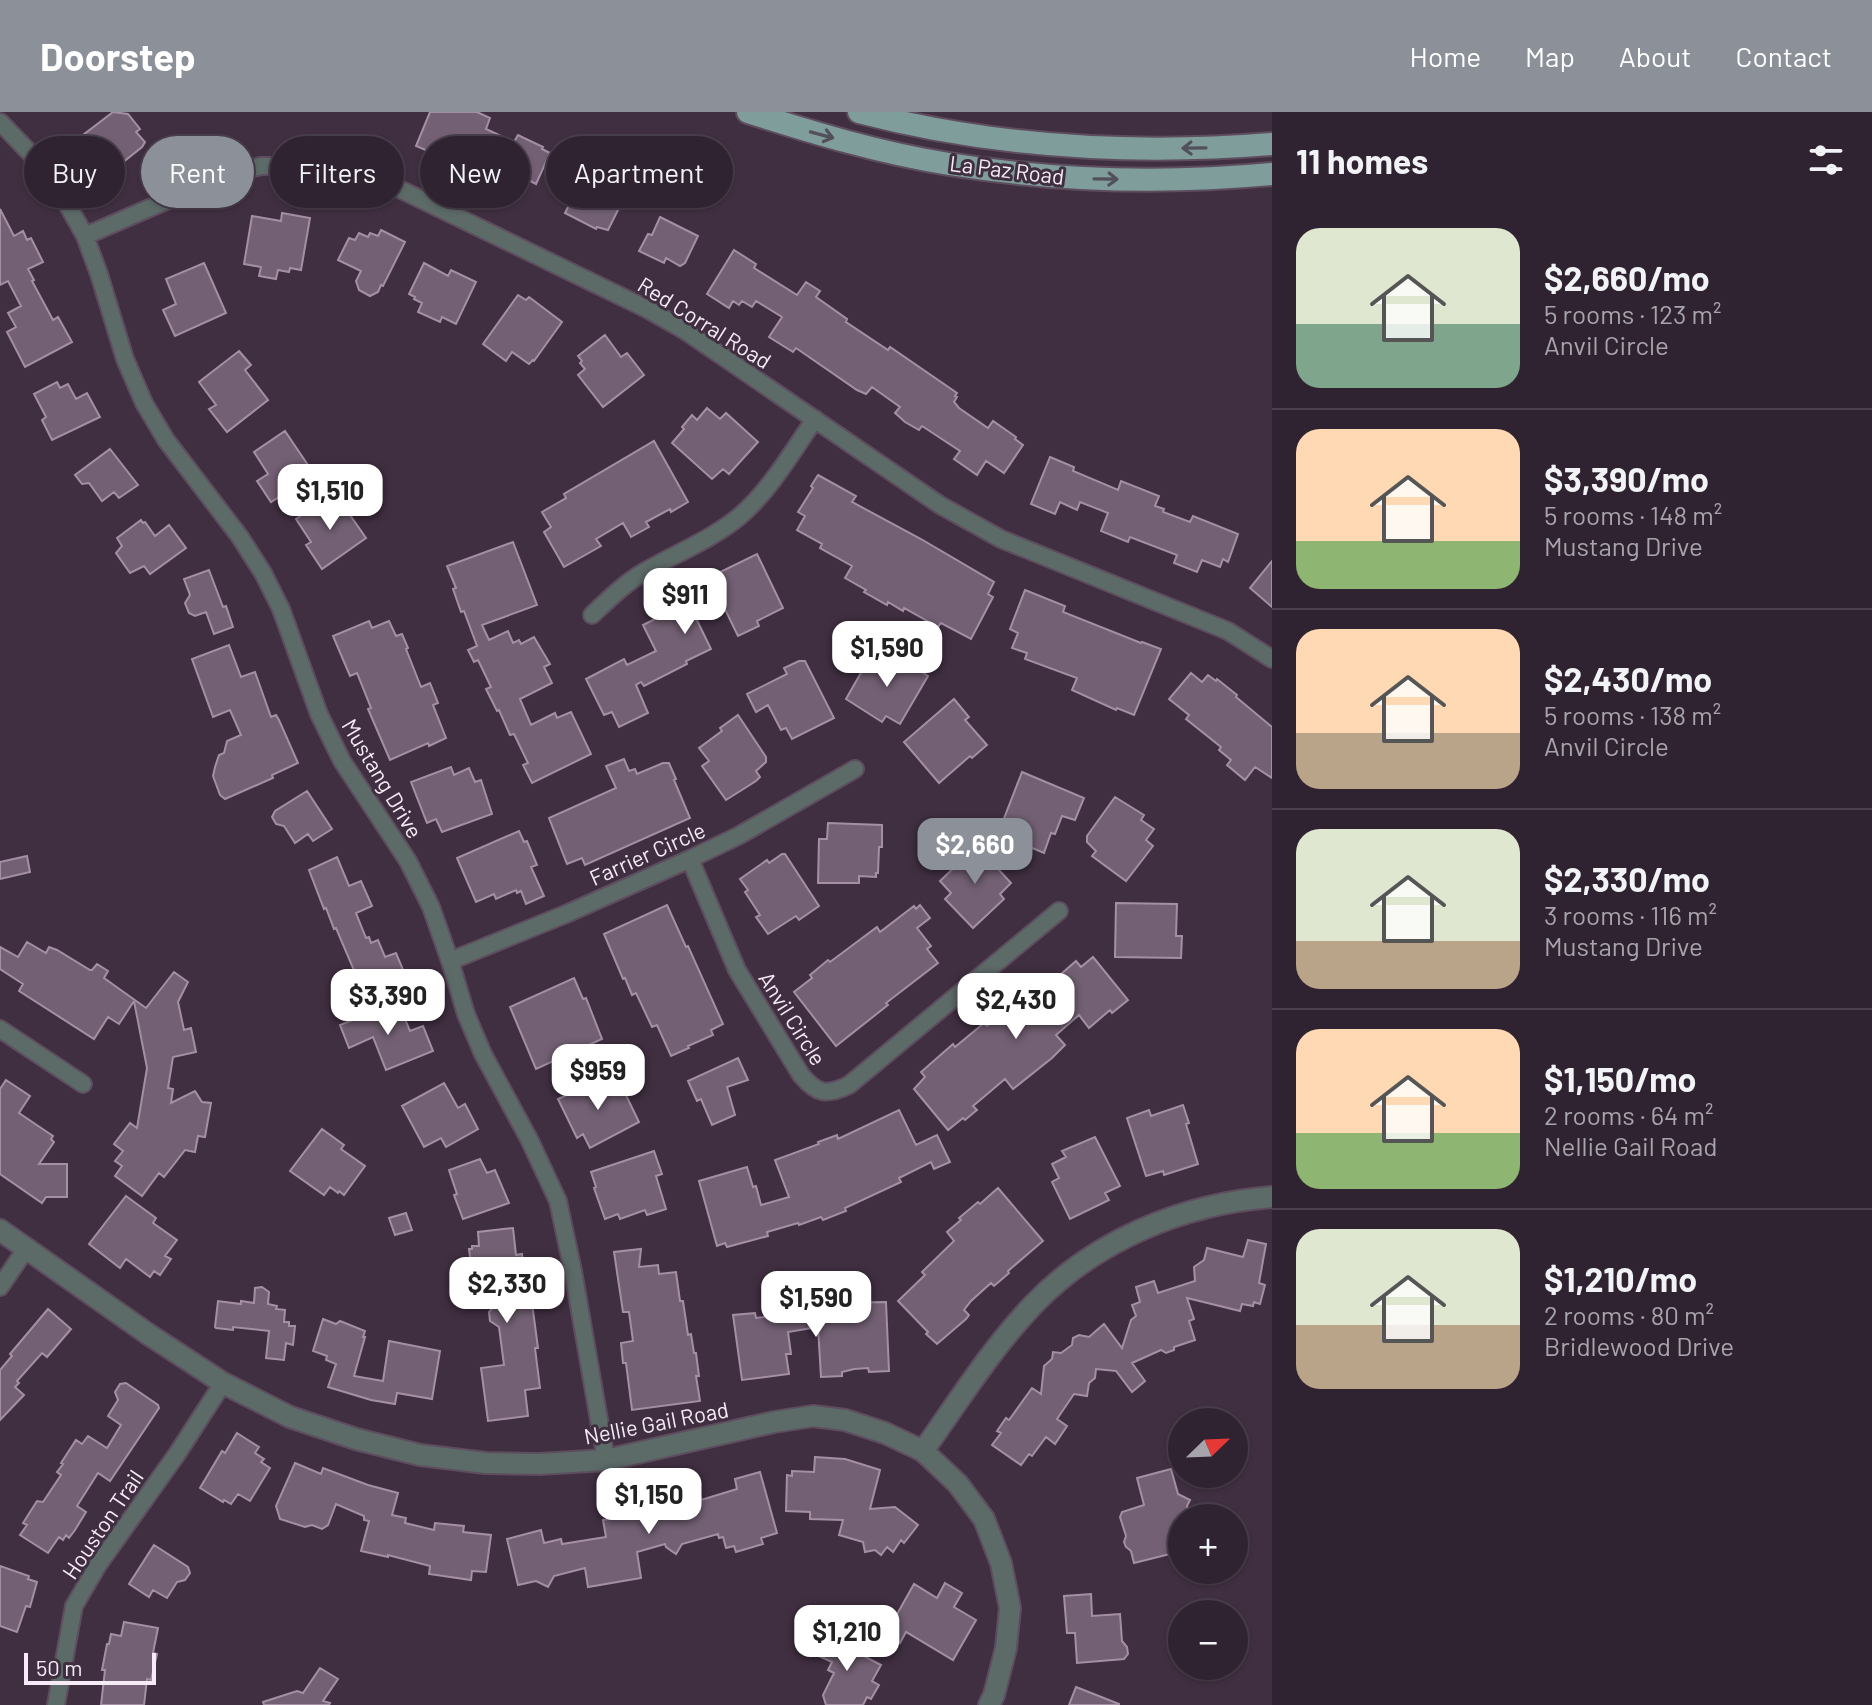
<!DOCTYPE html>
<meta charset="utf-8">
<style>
:root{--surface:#302331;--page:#382b39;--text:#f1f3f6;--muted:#a8a4ab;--line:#4b404d;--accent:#8c9099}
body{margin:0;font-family:Barlow,sans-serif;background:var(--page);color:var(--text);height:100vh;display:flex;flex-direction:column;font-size:30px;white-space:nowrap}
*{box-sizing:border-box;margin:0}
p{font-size:26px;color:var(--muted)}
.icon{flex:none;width:44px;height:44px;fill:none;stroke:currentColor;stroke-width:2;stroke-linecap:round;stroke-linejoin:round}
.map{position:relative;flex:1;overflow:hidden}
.side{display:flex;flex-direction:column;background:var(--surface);width:600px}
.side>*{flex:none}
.hud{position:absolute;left:24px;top:24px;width:760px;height:72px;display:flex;gap:16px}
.needle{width:52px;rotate:67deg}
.controls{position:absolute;left:1168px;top:1296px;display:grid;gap:16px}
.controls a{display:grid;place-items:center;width:80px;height:80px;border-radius:50%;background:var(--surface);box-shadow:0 2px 6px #0004,0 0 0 2px var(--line);font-size:40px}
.scale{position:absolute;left:24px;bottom:20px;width:132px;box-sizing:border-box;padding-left:8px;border:4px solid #f6ebf7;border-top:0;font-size:22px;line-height:28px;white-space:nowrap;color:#f6ebf7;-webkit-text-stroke:6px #402f41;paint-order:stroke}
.price{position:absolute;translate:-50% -68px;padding:0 18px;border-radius:16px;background:#fff;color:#222;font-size:26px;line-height:52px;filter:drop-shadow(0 2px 4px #0008)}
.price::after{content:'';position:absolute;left:50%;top:48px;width:24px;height:18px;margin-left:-12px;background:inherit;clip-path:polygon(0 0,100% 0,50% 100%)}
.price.selected{background:var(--accent);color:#fff}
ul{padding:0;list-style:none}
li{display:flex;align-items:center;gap:24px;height:200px;padding:0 24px}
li+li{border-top:2px solid var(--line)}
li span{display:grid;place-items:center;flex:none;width:224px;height:160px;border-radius:24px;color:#555}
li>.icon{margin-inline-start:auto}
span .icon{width:96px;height:96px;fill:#fffc;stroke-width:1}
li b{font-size:34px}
h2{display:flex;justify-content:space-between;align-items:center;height:96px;padding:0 24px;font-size:34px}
.chip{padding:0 28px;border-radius:36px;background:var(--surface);box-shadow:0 2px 6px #0004,0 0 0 2px var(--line);font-size:28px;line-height:72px}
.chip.selected{background:var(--accent);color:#fff}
header{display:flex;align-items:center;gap:48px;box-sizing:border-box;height:112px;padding:0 40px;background:var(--accent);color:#fff}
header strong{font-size:38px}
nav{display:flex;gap:44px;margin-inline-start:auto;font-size:28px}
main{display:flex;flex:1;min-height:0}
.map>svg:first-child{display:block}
</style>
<header>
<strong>Doorstep</strong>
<nav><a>Home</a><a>Map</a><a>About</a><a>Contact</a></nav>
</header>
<main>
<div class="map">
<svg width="1272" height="1593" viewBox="0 0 1272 1593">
<rect width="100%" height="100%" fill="#402f41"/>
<path fill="#736074" stroke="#a48fa5" stroke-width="2" d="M113,0L128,2L140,17L136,20L145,30L142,35L112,59L83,23Z
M430,0H477L490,6L486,17L514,30L518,23L543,35L542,37L550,41L536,72L517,62L511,76L488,65L489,62L443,42L442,45L416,34Z
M585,61L627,80L608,118L597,115L596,117L565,101Z
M0,97L14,124L23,119L27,128L31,126L43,150L28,157L34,168L32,169L53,208L58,205L72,230L25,255L7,220L16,215L8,201L21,194L8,169L0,173Z
M282,101L310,106L301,158L290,156L289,160L278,158L276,167L259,164L261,155L244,152L252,104L281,109Z
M660,105L698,124L685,151L680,154L666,146L664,151L639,139L648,122L652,123Z
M381,118L405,130L383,174L381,173L378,180L370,184L359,178L356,169L361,159L338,148L349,126L355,128L359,121L368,125L370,121L378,124Z
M734,138L756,152L754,156L797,183L806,170L820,179L816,185L847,207L846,210L888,238L890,235L957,281L955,284L957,285L954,290L959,296L988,316L993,309L1016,325L1015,327L1023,333L1004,361L986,349L977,363L954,347L960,339L922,314L919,318L905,310L895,301L900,295L872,275L866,282L857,278L796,236L793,240L769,225L782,205L756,189L752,195L742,189L739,193L733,189L729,196L707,182Z
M204,151L226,201L175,224L163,198L176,192L166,167Z
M424,151L448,164L451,158L476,170L456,212L442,205L440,210L418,200L422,191L414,187L415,185L409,182Z
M518,183L526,188L529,185L562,210L534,249L533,248L529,252L512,240L506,249L483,232Z
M605,223L621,245L627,241L644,263L603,295L578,263L585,257L580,251L582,249L578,244Z
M239,239L251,253L245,258L268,288L227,320L209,297L216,293L199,270Z
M57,270L60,276L68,272L76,287L87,281L100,305L52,328L42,308L46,305L34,282Z
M707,296L720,307L726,301L758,330L729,362L723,357L712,367L672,331L684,317L682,315L692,303L697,308Z
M285,319L314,362L271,390L257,369L268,362L254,340Z
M654,329L688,390L671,400L670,397L646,410L649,415L631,425L623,411L596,427L601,434L564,455L544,420L551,415L542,400L566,386L564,382Z
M110,337L138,373L119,386L114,380L102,389L89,371L82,372L75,363Z
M1050,345L1074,355L1073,359L1118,378L1121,369L1159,384L1155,394L1164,397L1163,400L1190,410L1193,404L1238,422L1228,450L1223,447L1220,455L1202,448L1197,460L1174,451L1177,443L1130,425L1128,430L1101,419L1108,401L1080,390L1077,398L1060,390L1055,402L1031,392Z
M818,363L856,384L852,390L921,427L994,470L988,482L993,485L971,527L941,511L938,515L904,496L903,499L888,490L887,493L864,480L866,478L845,466L852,454L820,436L822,432L797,418L805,404L798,400L813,376L811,374Z
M324,388L327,393L330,391L336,399L343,393L366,426L322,457L306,433L311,430L296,407Z
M141,408L143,411L145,410L155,424L169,413L186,436L150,462L144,454L130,461L116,441L122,434L117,426Z
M513,430L537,493L482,513L489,528L508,519L513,531L519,528L521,532L534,525L550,552L544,555L552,571L520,587L531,613L555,601L557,606L571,600L591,642L532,671L523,653L528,651L514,622L510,623L499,598L497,599L486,577L491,575L478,548L474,550L468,538L477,534L464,499L461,500L453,477L456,476L447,454Z
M757,442L783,496L757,509L759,514L738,524L719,485L692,498L711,537L686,549L687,552L644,574L641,570L636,573L648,601L619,615L612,600L604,603L586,567L624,547L627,553L656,539L643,513L657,506L654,500L713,471L710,465Z
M1272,449V495L1250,476Z
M209,458L223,495L226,494L233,515L214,522L206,500L195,504L189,501L185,491L190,483L184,467Z
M1025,478L1065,494L1063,500L1141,531L1142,530L1161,537L1134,603L1117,596L1116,598L1072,578L1077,566L1025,547L1027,541L1012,536L1018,521L1010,517Z
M369,509L372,516L389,509L396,524L402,522L408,536L406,537L421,575L430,571L438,591L433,593L446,626L429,634L428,631L390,648L368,597L371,596L357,561L350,564L333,524Z
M229,533L241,565L255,560L271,605L276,603L279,608L298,651L272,663L273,666L225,687L220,683L213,664L215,655L219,643L224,641L227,629L241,623L230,598L213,605L192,547Z
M883,542L896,550L899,545L928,564L900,612L886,604L882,610L846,587L866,552L874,556Z
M799,549H805L834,606L792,627L786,616L781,618L768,593L756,600L747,582L787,562L784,556Z
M1191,561L1202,570L1208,563L1216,569L1217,567L1237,583L1236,585L1272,615V666L1255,655L1245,668L1227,653L1231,648L1219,638L1221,635L1186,607L1189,603L1169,587Z
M954,587L969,605L965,608L987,633L972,646L970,644L939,671L904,630Z
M738,603L766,645V650L756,659L760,665L756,669L726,688L702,654L709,649L699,636L722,619L720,616Z
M624,647L629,659L635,657L637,662L663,651H669L676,667L674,668L690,706L585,753L582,746L567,752L549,706L616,676L606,654Z
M451,655L454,663L469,656L475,670L481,668L492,702L442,720L436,707L427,711L411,670Z
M1022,660L1084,686L1075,708L1062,704L1055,722L1051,721L1044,741L998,722Z
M307,679L332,717L313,729L308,722L295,731L284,714L276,712L272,705L275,699Z
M1115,685L1144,703L1141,708L1154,717L1146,728L1153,734L1126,769L1092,744L1096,739L1087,730V724Z
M828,711L882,713V735H879L878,761H876V765L859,764V771H818L819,727H827Z
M519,719L524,730L527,729L537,753L531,755L544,784L526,792L521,779L517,781L516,778L496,787L494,782L476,790L457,746Z
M974,731L1011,771L1000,782L1004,787L973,816L945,787L951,781L940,769L960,750L957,747Z
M782,742H785L819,794L799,808L796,804L768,822L756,805L760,803L745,780L748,778L740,767L767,748L769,751Z
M27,744L30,760L0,767V750Z
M337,745L349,774L361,769L372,794L356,801L366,826L369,825L371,831L378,828L385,845L396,841L406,865L362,884L354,864L356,863L336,816L334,817L326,796L324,797L309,758Z
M1116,791L1177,792L1176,824H1182L1181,846L1115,845Z
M667,793L686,835L688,834L723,912L711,918L713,923L688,934L689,936L671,944L657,913L652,915L636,881L632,883L625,866L623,867L604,822Z
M920,793L930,806L917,816L931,834L927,837L938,851L886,891L888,893L836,934L794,880L812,866L810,863L828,848L830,850L877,815L880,820L914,794L916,797Z
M27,830L46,841L49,835L57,838L90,858H92L97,852L108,859L104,866L146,896L174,860L188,870L178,890L184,918L191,916L196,940L173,945L168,976L173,977L171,991L195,979L202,990L211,991L205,1025L198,1024L195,1040L185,1038L164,1065L159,1061L142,1084L115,1064L122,1054L115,1049L123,1039L114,1032L130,1011L137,1016L147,956L134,889L119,912L108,905L94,927L19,879L23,872L0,857V835L18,845Z
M1093,845L1128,888L1112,901L1110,898L1089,916L1079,903L1056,923L1065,933L1052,946L1013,977L1005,967L973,994L977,998L965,1008L963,1006L948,1018L914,977L925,965L921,960L953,932L955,935L984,911L987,914L1007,897L1004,893L1020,879L1029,890L1076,849L1081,855Z
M574,866L583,887L586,886L602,927L536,957L510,895Z
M380,897L384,907L402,900L410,919L423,914L433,939L386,958L373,925L349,936L340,913Z
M738,946L748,968L727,975L735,1003L712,1013L701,987L697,989L688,969Z
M6,968L30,984L19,1001L53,1024L51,1027L54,1030L39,1052H67V1085H46L42,1091L0,1062V977Z
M612,968L619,982L624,979L639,1010L590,1036L583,1022L577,1026L558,987L595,970L597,976Z
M444,971L458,996L465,992L478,1017L446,1035L441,1026L424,1035L402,994Z
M1183,993L1189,1011L1186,1012L1198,1052L1164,1063L1163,1059L1146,1064L1127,1006L1149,998L1151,1004Z
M899,998L916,1033L937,1023L950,1050L934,1057L931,1050L899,1066L901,1070L845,1096L846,1099L823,1108L821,1105L799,1113L798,1111L767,1120L768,1124L727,1135L725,1131L717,1134L699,1069L747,1055L753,1075L756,1074L761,1093L789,1085L775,1048L819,1032L818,1030L837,1023L838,1027Z
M322,1017L344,1033L341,1037L365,1054L344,1083L339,1079L338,1081L330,1075L324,1083L290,1059Z
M1095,1025L1120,1074L1105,1081L1109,1088L1070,1107L1052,1070L1059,1066L1052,1052L1066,1045L1062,1039Z
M654,1039L662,1062L656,1064L666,1097L647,1103L645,1098L620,1107L618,1102L605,1107L594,1076L596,1075L591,1060Z
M480,1047L487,1061L495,1058L509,1091L463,1107L454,1083L457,1082L449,1058Z
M998,1076L1043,1129L1008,1159L1009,1161L994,1174L991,1171L971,1189L964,1198L969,1203L966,1207L937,1232L926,1222L928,1220L898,1189L925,1163L922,1160L954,1129L947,1120L961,1108L959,1106L978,1090L980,1092Z
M126,1084L156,1106L153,1111L177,1128L165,1144L171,1147L160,1163L154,1159L150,1165L126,1147L120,1156L89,1132Z
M406,1101L412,1118L395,1123L389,1106Z
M513,1116L516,1143L522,1142L527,1192L532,1191L538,1236H535L540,1276L525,1278L528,1304L488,1309L481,1256L504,1253L499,1215L490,1209L489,1200L513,1172L474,1176L469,1137H472V1134H479L478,1120Z
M1248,1128L1266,1132L1259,1171L1265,1173L1260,1192L1254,1190L1253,1194L1242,1192L1240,1199L1187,1186L1194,1207L1189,1209L1195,1228L1174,1235V1238L1166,1241L1161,1238L1132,1251L1145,1269L1132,1280L1116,1259L1096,1257L1095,1266L1089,1271L1087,1284L1074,1282L1057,1307L1067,1314L1055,1332L1046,1325L1032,1344L1029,1342L1021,1353L992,1333L1001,1321L997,1319L1006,1306L1009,1308L1032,1276L1041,1282L1044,1254L1052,1247L1053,1240L1061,1241L1072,1233L1073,1226L1079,1223L1089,1225L1104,1212L1122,1236L1131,1208L1136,1204L1132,1193L1140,1190L1136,1175L1154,1169L1158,1181L1195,1169L1194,1155L1204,1148L1207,1136L1243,1145Z
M641,1137L639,1155L658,1153L659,1162L676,1160L680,1189H683L688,1223L691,1222L694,1241H696L699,1264H696L700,1289L632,1298L626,1251H623L621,1231L633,1229L629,1200H623L614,1140Z
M262,1175L269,1180L268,1192L277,1194L276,1197L285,1198L284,1210H289V1214H295L293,1233L286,1231L284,1248L266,1246L269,1219L233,1215V1218L216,1216L215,1215L218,1189L241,1192V1189L254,1191L255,1176Z
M886,1190L889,1259L869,1260L868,1256L854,1257L842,1260V1264L821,1265L818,1215L788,1220L791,1242H786L789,1262L742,1268L733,1203L755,1201L756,1206L786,1202V1199L836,1191Z
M48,1197L71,1217L47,1245L42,1241L17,1269L19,1271L15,1275L24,1283L0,1308V1258L12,1244L10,1242Z
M323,1207L336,1212L340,1209L365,1219L363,1225H365L354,1264L383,1269L389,1229L440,1239L432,1287L397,1281L395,1292L371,1288L328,1275L336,1252L326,1248L327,1244L313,1239Z
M126,1271L158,1293L159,1296L110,1369L98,1361L77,1394L86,1400L75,1418L69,1426L66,1423L63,1428L59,1425L48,1441L20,1423L27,1413L23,1411L37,1389L43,1390L61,1363L57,1360L63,1352L61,1351L76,1328L82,1332L88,1324L107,1336L121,1313L108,1304L118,1288L115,1280L120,1272Z
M237,1321L259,1335L255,1341L264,1347L261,1350L270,1356L250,1389L238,1382L231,1392L224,1388L223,1390L200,1376L222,1339L225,1341Z
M815,1345L845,1347L880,1358L870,1397L895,1395L918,1413L904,1431L901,1428L893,1440L887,1435L881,1443L875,1438L865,1440L863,1430L839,1423L843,1408L810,1407V1400L786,1399L787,1363L792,1364V1359L814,1360Z
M295,1351L321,1362L323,1356L368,1373L398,1381L392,1403L406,1406L405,1411L434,1418L435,1411L464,1414L463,1420L491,1423L486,1460L472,1459L471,1468L429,1462L430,1454L388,1443V1445L361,1439L369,1409L364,1408V1404L336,1392L328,1413L322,1417L312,1413L305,1415L280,1407L276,1394Z
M1171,1357L1178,1382L1190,1388L1187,1394L1190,1406H1182V1439L1134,1451L1131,1439L1126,1435L1124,1430L1126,1424L1120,1405L1122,1400L1144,1393L1137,1366Z
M760,1360L777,1421L761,1426L763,1432L736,1440L734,1434L726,1436L723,1425L719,1426L718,1422L682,1432L676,1442L666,1435L665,1432L637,1440L641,1466L588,1475L585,1456L554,1464L548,1475L536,1469L518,1473L507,1427L541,1418L544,1431L561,1427L562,1432L606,1425L603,1408L630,1403L631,1407L663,1398L659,1384L673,1380L675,1387L699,1380L701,1388L737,1377L735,1367Z
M154,1433L188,1455L190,1461L185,1468L177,1470L167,1486L153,1478L149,1485L129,1472Z
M0,1454L29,1464L28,1467L37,1470L30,1495L26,1494L17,1520L0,1514Z
M945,1471L962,1481L954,1495L976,1508L953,1548L906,1520L900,1531L874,1515L884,1498L896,1504L914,1472L937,1486Z
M1091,1482L1092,1504L1120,1502L1122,1529L1127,1535L1128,1542L1124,1547L1077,1551L1075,1521H1067L1064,1484Z
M124,1510L158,1516L153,1541L157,1542L151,1568L147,1567L144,1593H101L105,1558H102L107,1532H109L111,1522L121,1524Z
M819,1521L881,1553L872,1569L879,1573L871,1587L867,1585L863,1593H826L823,1583L834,1561L828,1558L832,1550L810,1540Z
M320,1556L338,1567L323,1589L330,1591L329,1593H264L263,1590L297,1579L303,1581Z
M1076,1575L1119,1592V1593H1069Z"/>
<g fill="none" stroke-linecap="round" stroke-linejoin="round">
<defs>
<path id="minor" d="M0,10L31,42L66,90L85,124L99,162L125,247L144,291L166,328L240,425L263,461L281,497L319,602L342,649L408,749L431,795L450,849L466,902L483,942L529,1027L558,1089L573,1159L606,1348
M85,124L221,65L261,54H319L350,59L383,69L647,197L684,218L940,393L1001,427L1228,519L1272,547
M592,503C609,487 625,471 644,460C676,441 711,428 740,404C771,377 792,340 815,307
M690,747L737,858L801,963C817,982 826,984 849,973L1059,799
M450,849L566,802L690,747L738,724L855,657
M0,917L83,972
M0,1175L26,1137
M56,1593L74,1494L98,1453L177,1342L223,1271"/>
<path id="tertiary" d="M0,1118L148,1222L223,1271L290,1305L356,1327L420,1343L486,1351L540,1352L606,1348L774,1310L813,1304L845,1308L885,1321L923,1339L958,1372L984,1407L1001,1451L1010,1496L1006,1536L994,1583L989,1593
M923,1339C958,1290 991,1237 1033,1193C1095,1128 1183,1092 1272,1085"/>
<path id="primary" d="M748,0C814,21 880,41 949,52C1056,69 1164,72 1272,62
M859,0C993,35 1134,43 1272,32"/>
</defs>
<use href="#minor" stroke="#5d4d5e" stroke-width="20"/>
<use href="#tertiary" stroke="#5d4d5e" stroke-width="24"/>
<use href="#primary" stroke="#5d4d5e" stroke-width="26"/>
<use href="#minor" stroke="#5c6a68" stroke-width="16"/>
<use href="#tertiary" stroke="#5c6a68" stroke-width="20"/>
<use href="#primary" stroke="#7f9d9a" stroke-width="22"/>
</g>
<defs><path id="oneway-shaft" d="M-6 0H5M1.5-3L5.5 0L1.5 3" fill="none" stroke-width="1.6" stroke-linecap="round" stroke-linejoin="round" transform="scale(2)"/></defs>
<g stroke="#53505c">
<use href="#oneway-shaft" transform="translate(822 23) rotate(15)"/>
<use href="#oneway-shaft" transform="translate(1194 36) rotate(179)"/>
<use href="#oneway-shaft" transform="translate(1106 67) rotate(1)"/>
</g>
<g text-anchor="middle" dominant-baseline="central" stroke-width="6" stroke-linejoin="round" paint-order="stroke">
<g font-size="22" fill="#f6ebf7" stroke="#402f41">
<text transform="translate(1007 57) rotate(7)">La Paz Road</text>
<text transform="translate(705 210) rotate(32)">Red Corral Road</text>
<text transform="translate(383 666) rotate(59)">Mustang Drive</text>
<text transform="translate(647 741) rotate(-24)">Farrier Circle</text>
<text transform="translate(793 906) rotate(58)">Anvil Circle</text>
<text transform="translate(656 1310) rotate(-11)">Nellie Gail Road</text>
<text transform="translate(102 1412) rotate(-56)">Houston Trail</text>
</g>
</g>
</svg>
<div class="controls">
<a><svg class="needle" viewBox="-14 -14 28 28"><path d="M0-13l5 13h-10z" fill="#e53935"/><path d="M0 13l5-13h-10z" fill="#a8a4ab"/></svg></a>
<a>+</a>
<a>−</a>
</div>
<div class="scale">50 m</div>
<b class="price" style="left:330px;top:420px">$1,510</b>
<b class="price" style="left:685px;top:524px">$911</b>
<b class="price" style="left:887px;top:577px">$1,590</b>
<b class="price selected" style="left:975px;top:774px">$2,660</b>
<b class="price" style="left:388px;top:925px">$3,390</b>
<b class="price" style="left:1016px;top:929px">$2,430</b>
<b class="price" style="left:598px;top:1000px">$959</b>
<b class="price" style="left:507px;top:1213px">$2,330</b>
<b class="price" style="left:816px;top:1227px">$1,590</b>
<b class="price" style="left:649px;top:1424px">$1,150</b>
<b class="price" style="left:847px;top:1561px">$1,210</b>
<div class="hud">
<a class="chip">Buy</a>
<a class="chip selected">Rent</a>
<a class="chip">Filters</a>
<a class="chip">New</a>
<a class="chip">Apartment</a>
</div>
</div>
<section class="side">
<h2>11 homes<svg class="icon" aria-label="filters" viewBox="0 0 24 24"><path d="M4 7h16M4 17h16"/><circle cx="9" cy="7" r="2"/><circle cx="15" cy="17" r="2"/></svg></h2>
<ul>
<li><span style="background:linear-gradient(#dfe7d0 60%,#7fa58c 0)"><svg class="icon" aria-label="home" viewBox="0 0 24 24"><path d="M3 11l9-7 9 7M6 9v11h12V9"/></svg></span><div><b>$2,660/mo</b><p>5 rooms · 123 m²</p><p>Anvil Circle</p></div></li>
<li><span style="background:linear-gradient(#ffd9b3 70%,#8fb573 0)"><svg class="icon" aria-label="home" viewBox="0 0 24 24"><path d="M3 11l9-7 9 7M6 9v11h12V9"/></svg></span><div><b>$3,390/mo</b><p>5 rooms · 148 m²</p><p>Mustang Drive</p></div></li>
<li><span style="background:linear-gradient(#ffd9b3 65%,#b9a48a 0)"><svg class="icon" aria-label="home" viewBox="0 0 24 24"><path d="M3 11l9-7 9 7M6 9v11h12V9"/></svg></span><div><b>$2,430/mo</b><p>5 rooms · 138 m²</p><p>Anvil Circle</p></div></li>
<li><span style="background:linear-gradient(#dfe7d0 70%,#b9a48a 0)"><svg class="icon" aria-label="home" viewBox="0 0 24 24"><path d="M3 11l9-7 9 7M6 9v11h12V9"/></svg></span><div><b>$2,330/mo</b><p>3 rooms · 116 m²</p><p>Mustang Drive</p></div></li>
<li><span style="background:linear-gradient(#ffd9b3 65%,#8fb573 0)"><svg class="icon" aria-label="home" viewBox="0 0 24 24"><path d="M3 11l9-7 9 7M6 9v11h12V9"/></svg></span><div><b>$1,150/mo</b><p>2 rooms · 64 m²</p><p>Nellie Gail Road</p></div></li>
<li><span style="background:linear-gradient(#dfe7d0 60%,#b9a48a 0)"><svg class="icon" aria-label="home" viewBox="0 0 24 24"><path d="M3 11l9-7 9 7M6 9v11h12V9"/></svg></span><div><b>$1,210/mo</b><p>2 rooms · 80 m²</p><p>Bridlewood Drive</p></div></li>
</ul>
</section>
</main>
